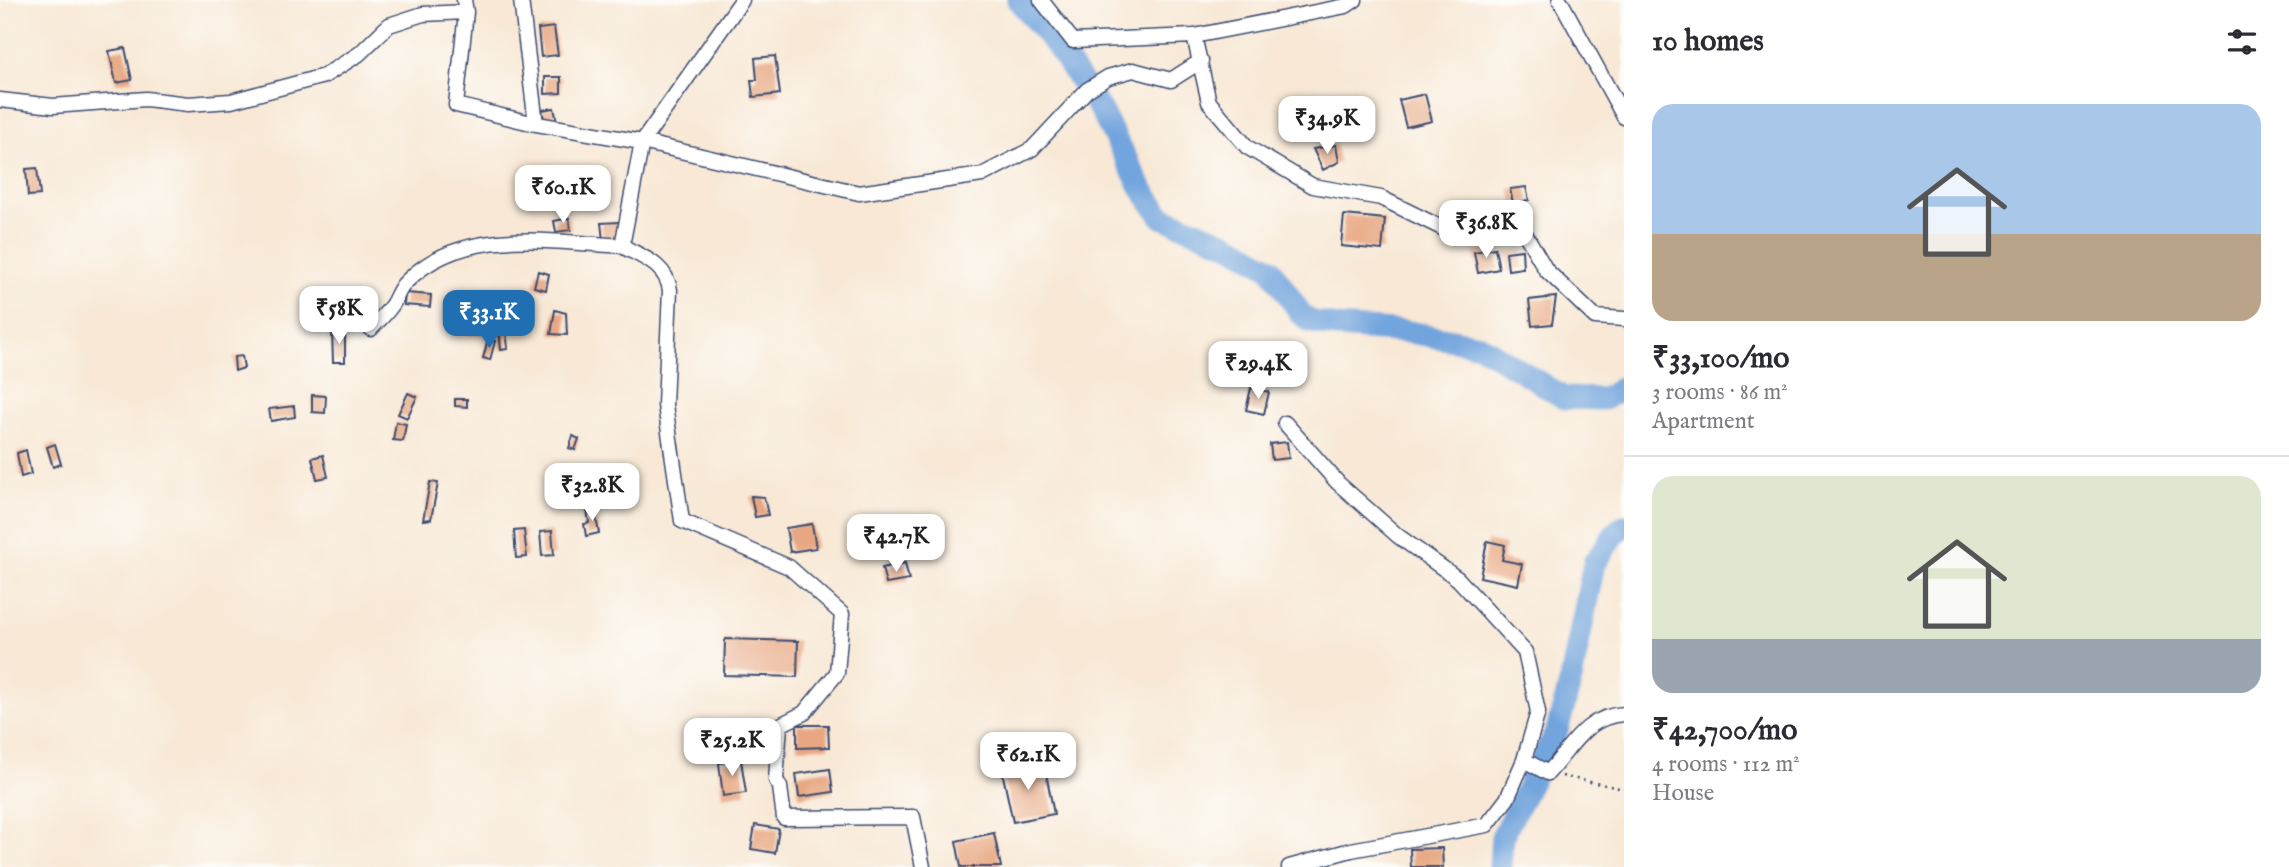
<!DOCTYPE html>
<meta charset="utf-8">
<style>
:root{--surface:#fff;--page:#f7f7f7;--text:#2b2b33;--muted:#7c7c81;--line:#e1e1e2;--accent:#1f6fb2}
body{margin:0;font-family:"IM FELL English",serif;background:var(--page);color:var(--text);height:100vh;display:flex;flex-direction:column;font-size:26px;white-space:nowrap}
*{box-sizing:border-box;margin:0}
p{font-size:23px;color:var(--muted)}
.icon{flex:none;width:38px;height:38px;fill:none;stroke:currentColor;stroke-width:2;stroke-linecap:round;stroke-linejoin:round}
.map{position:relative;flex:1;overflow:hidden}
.side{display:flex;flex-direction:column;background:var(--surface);width:665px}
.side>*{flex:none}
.price{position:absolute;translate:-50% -60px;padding:0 16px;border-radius:14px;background:#fff;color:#222;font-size:23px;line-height:46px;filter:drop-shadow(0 2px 4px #0008)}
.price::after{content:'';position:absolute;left:50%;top:42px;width:21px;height:16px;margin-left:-10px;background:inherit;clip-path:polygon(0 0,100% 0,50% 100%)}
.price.on{background:var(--accent);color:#fff}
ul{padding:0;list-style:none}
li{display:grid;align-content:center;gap:14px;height:371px;padding:0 28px}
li+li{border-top:2px solid var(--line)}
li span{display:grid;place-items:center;height:217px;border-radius:21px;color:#555}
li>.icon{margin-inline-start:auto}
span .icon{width:126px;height:126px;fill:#fffc;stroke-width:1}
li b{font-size:30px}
h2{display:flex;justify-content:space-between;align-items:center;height:84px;padding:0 28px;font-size:30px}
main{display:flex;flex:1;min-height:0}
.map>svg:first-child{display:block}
</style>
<main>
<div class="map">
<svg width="1624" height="867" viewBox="0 0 1624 867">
<rect width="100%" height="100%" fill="#fdfcf7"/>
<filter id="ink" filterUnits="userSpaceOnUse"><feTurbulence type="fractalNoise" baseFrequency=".0143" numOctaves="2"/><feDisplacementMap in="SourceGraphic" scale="14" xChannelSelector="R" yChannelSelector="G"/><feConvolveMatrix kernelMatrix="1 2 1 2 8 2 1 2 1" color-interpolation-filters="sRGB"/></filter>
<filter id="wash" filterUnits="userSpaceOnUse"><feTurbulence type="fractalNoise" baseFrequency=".00686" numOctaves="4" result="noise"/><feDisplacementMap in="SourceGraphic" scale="28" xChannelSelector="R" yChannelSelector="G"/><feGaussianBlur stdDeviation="1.57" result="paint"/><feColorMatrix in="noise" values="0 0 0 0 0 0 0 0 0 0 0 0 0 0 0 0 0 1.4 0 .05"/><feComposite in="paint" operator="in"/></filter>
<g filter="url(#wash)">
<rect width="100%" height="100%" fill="#f8e8d5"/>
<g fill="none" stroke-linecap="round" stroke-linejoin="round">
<path stroke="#72a4dd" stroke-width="23" d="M1018,0L1055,44L1101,111L1142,189L1162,217L1231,245L1270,268L1301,314L1310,321L1336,327L1409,332L1480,345L1564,398L1604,399L1624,387
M1500,867L1502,837L1557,731L1571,680L1594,563L1617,531L1624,526"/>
</g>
<g id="blocks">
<path fill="#e8a782" d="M554,27L558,55L541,57L538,29Z
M125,48L132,80L116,83L109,51Z
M775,56L780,94L753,97L751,80H757L755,58Z
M545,77H561V93L545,94Z
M1425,94L1432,121L1406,127L1399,100Z
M554,108L557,121L545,124L542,110Z
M1336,145L1339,162L1323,170L1313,149Z
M37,168L40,195L28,196L26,169Z
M1526,187L1529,200L1513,203L1510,189Z
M1344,215L1385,219L1382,250L1341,246Z
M569,218L571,230L556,232L554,221Z
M619,222L620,239L603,240L601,223Z
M1495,248L1499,269L1478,273L1474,252Z
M1522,250L1523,268L1508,270L1506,252Z
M538,271L549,274L546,290L534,287Z
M405,293L431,295L430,307L404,305Z
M1556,297L1552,324L1532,326L1529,300Z
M555,310L566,313L567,335L551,334Z
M468,319H486V334L468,335Z
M506,328L508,349L501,350L499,329Z
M332,331H345V362H333Z
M488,339L495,341L490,360L483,358Z
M242,356L244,368L235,371L234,357Z
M1251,388L1269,392L1264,414L1246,410Z
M408,393L417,397L407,418L398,414Z
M312,395L326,396L325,413L312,412Z
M455,399H467V407L455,406Z
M294,406L295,417L271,421L269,409Z
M396,422L406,424L403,441L393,440Z
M573,436L579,439L575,450L569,448Z
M1287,442L1289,458L1272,460L1270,444Z
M55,444L61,464L53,467L47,447Z
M26,450L31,474L21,477L17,453Z
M323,455L328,477L317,479L312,458Z
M430,482L438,483L431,519L423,520Z
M751,496L764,497L768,515L755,517Z
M594,507L599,533L586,536L584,524L589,523L587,509Z
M812,524L816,548L790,552L786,528Z
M524,530L527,557L516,558L514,531Z
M552,531L554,555L542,556L540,532Z
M1487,541L1505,545L1502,560L1522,564L1518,585L1480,577Z
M905,563L909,580L886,584L882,568Z
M725,639L798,641L797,677L724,675Z
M797,725H828L829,747L797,748Z
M741,760L746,793L723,796L719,763Z
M1044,763L1054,814L1013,822L1002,771Z
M830,769L833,792L799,797L796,774Z
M755,825L779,829L775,853L751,849Z
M994,833L1001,867H961L956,841Z
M1442,848L1443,867H1411L1410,849Z"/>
</g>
</g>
<g filter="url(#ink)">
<use href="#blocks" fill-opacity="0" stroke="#3c4b70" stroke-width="2"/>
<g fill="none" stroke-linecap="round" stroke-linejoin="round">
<defs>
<path id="minor" d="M464,0L466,12L456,105L531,123L642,142L859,193L982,175L1032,149L1087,90L1108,77L1133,70L1171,80L1201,61
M521,0L536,124
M1041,0L1073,41L1194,36L1346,6L1355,0
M1560,0L1624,117
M1194,36L1209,102L1247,147L1313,186L1381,198L1442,228L1523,230L1546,270L1595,317L1624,319
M0,100L53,106L146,99L188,104L231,101L324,76L359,54L389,25L423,14L466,12
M622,246C642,257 666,264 670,290L665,405L682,521L789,567L842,614L837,673L804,713L780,725L776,780L780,787L784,818L913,817L923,867
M371,329C378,321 386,314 392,305C397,298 399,288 406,282C461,225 551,242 622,246L642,142L742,0
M1285,423L1338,483L1398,536L1458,579L1525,652L1538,712L1524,760L1548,773C1571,748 1585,716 1624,714
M1289,867L1351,850L1487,825L1507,799L1524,760"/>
</defs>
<use href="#minor" stroke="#3c4b70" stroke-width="17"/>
<path stroke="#3c4b70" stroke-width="2.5" stroke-dasharray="2 5" stroke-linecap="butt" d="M1562,776L1624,789"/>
<use href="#minor" stroke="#fff" stroke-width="14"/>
</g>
</g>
</svg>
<b class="price" style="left:1327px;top:156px">₹34.9K</b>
<b class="price" style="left:563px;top:225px">₹60.1K</b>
<b class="price" style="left:1486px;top:260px">₹36.8K</b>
<b class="price" style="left:339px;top:346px">₹58K</b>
<b class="price on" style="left:489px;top:350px">₹33.1K</b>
<b class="price" style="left:1258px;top:401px">₹29.4K</b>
<b class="price" style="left:592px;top:523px">₹32.8K</b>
<b class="price" style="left:896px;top:574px">₹42.7K</b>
<b class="price" style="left:732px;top:778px">₹25.2K</b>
<b class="price" style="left:1028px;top:792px">₹62.1K</b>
</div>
<section class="side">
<h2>10 homes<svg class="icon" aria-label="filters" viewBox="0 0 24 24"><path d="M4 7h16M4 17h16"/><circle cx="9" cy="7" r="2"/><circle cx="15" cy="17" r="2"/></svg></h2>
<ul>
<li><span style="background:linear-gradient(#a9c7e8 60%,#b9a48a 0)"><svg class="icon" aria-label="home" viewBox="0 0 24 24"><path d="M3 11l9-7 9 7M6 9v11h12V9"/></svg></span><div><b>₹33,100/mo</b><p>3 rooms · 86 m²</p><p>Apartment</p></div></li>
<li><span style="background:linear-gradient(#dfe7d0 75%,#9aa5b1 0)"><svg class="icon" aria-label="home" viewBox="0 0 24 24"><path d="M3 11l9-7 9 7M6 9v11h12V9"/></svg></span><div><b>₹42,700/mo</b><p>4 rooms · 112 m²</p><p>House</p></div></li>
</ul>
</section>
</main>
